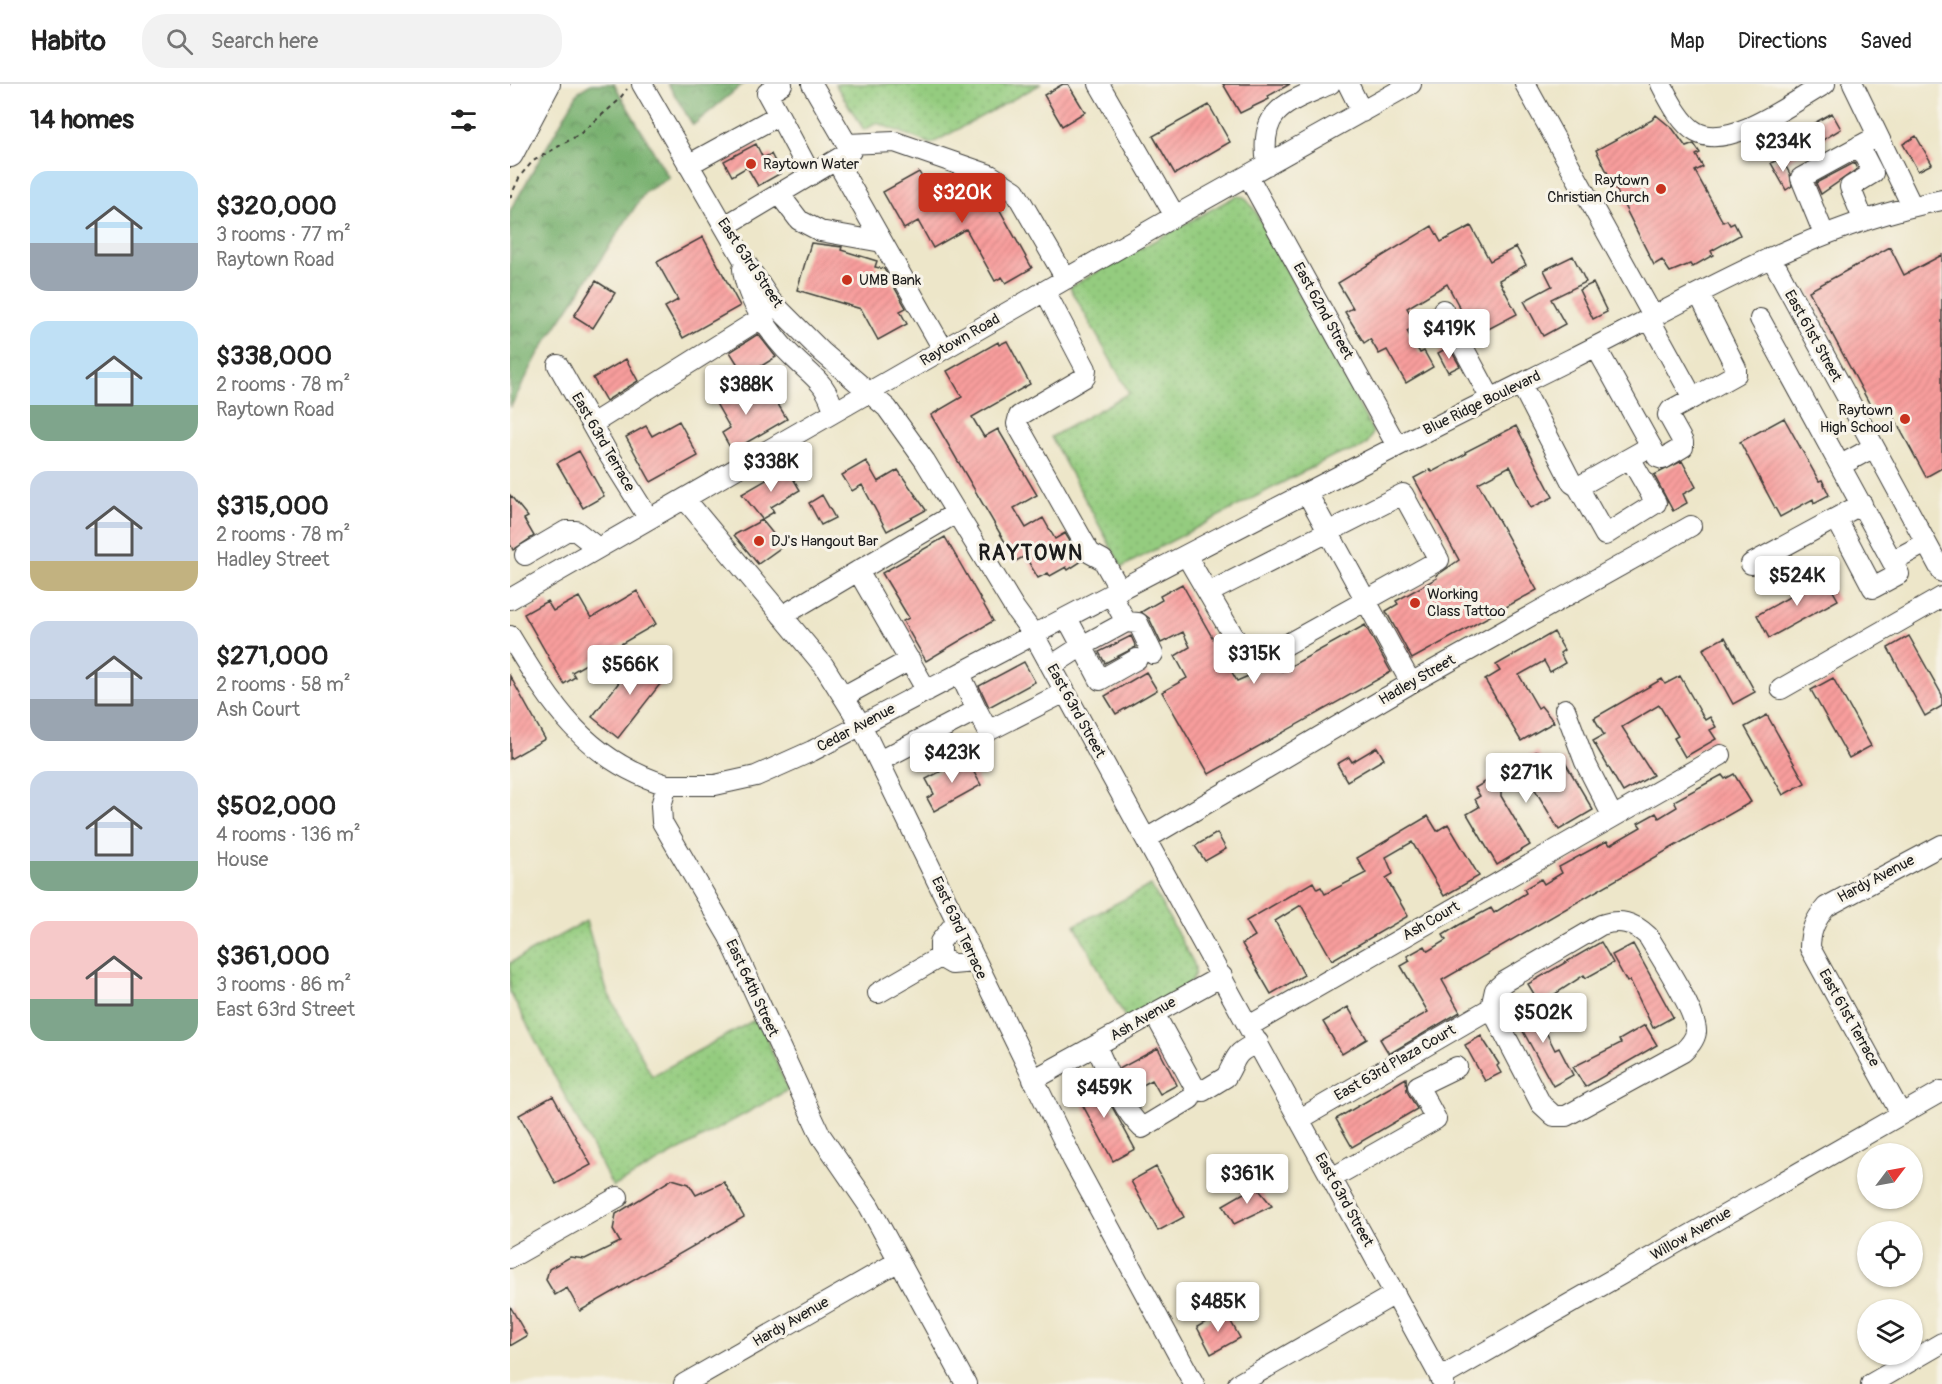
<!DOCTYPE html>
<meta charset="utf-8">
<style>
:root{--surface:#fff;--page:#f2f2f2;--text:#222;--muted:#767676;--line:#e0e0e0;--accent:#c8321e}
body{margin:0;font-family:Pangolin,sans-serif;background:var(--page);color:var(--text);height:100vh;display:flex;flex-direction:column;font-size:22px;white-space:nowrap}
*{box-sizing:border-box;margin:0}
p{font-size:20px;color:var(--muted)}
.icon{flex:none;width:33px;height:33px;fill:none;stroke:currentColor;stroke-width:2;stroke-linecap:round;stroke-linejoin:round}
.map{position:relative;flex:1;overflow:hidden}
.sheet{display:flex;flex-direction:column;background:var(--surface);width:510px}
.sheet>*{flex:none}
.needle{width:39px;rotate:58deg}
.fabs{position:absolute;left:1347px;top:1059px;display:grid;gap:12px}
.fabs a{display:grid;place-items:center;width:66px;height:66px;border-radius:50%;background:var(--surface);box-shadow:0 2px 4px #0004;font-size:30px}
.price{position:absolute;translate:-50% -51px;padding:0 14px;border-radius:6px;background:#fff;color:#222;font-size:20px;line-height:39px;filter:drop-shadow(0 2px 3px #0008)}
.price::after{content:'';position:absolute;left:50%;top:36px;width:18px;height:14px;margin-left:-9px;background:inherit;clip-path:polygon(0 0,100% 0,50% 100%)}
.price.active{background:var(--accent);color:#fff}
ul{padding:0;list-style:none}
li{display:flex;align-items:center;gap:18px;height:150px;padding:0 30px}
li span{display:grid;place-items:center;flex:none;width:168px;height:120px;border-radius:18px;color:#555}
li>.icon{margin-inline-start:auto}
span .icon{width:72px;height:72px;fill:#fffc;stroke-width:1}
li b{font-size:26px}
h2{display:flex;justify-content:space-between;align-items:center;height:72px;padding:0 30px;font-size:26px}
header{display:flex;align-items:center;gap:36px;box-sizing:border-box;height:84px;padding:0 30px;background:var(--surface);border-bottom:2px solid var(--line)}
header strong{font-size:28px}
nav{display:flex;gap:33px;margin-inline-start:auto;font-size:21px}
.search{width:420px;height:54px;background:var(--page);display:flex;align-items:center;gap:15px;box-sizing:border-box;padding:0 21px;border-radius:24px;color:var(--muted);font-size:22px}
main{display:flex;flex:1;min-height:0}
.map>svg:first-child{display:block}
</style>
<header>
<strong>Habito</strong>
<div class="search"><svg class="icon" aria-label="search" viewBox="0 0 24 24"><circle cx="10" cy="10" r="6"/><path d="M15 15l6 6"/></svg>Search here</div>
<nav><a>Map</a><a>Directions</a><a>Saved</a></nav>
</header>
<main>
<section class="sheet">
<h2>14 homes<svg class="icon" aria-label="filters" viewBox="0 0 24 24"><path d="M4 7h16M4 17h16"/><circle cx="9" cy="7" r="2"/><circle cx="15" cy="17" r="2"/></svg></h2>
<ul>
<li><span style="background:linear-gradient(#bfe0f5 60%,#9aa5b1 0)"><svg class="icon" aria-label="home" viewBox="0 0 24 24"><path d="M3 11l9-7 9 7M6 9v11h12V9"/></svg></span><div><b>$320,000</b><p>3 rooms · 77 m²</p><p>Raytown Road</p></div></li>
<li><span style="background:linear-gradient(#bfe0f5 70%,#7fa58c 0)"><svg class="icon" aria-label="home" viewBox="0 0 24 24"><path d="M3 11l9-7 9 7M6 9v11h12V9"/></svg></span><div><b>$338,000</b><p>2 rooms · 78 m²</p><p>Raytown Road</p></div></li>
<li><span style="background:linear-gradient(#c9d6e8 75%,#c2b280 0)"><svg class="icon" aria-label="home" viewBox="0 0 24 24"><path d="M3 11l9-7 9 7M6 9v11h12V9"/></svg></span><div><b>$315,000</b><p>2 rooms · 78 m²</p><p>Hadley Street</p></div></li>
<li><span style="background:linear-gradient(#c9d6e8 65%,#9aa5b1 0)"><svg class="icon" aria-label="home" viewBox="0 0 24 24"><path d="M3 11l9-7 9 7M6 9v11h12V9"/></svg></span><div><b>$271,000</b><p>2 rooms · 58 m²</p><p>Ash Court</p></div></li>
<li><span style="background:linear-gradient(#c9d6e8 75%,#7fa58c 0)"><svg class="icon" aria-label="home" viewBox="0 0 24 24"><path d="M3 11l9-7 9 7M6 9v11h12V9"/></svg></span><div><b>$502,000</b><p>4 rooms · 136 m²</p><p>House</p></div></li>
<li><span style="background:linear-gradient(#f6c9c9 65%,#7fa58c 0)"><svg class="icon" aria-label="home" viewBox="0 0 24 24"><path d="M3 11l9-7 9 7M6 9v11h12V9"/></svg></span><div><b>$361,000</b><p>3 rooms · 86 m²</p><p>East 63rd Street</p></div></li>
</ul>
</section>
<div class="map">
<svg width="1432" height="1300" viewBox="0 0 1432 1300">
<defs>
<pattern id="grass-dots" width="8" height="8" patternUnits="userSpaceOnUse" patternTransform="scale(1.5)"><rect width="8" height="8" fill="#94cc7f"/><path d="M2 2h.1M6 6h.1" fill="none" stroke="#7faf6d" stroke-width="1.8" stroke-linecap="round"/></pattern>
<pattern id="forest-crowns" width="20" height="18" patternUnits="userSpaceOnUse" patternTransform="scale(1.5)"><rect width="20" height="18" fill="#77b06e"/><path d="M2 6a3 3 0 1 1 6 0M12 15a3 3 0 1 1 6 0" fill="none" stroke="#618e5a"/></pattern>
<pattern id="building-hatch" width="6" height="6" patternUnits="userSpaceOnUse" patternTransform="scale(1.5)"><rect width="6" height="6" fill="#f89d9c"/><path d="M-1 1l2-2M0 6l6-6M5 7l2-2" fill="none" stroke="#d48786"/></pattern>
</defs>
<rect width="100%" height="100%" fill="#f7f3e8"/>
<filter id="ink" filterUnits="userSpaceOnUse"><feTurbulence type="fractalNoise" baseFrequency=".0167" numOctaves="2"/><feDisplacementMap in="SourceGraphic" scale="12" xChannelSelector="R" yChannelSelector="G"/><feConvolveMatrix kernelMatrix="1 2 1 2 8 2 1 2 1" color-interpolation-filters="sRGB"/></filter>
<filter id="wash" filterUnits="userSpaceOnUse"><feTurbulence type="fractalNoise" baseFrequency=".008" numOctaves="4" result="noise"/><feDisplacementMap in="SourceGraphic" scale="24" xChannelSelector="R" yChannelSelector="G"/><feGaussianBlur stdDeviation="1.35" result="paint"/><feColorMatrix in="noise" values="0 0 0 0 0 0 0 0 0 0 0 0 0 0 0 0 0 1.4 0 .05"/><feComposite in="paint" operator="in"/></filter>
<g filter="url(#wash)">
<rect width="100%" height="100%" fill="#ede6c9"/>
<path fill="url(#grass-dots)" stroke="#58744e" stroke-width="1.5" d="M325,0H531L421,60L367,39L354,46Z
M726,112L734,113L744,125L863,348C858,367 841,367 825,371L612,483L541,353L619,309L560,203Z
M641,801L682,876C687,885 686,890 680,899L617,937L565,841Z
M76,837L97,907L142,992L248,934L278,1006L103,1103L0,908V879Z"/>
<path fill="url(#forest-crowns)" stroke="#4a6645" stroke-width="1.5" d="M81,0H104L159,94L135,108L29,269L0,324V127L69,7Z
M158,0H233L183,41Z"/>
<g id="blocks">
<path fill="url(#building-hatch)" d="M553,0H558L575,28L552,42L534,11Z
M713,0H780L758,12L759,15L730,29Z
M699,21L720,58L665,90L643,52Z
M1322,29L1331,45L1277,78L1267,60Z
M1146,31L1163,45L1176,63L1184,60L1190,69L1186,71L1193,83L1185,87L1213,138L1217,136L1220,141L1224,139L1230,151L1201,167L1203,171L1182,183L1180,180L1160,188L1152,176L1144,181L1086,66L1142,36Z
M1406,52L1422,80L1408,87L1393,60Z
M246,60L253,74L261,70L271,89L248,102L237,83L222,92L214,77Z
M1271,74L1280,90L1282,102L1276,106L1261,79Z
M1344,79L1347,85L1311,110L1306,99Z
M409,88L429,124L471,101L477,103L522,184L496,199L492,193L485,197L456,145L423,164L408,137L394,145L373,108Z
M922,142L931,158L961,142L980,177L1006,163L1016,181L989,196L1007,230L965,252L937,200L897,224L907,241L897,247L910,269L914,267L923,283L896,299L877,266L869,270L860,255L854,259L835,228L843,224L828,199Z
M193,153L230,222L173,254L155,223L168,216L147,178Z
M301,159L332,163L331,166L367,177L365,183L374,185L396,224L390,227L397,240L368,256L351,225L287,206Z
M1380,163L1394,191L1432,171V384L1416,393L1378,323L1365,330L1299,207Z
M1063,172L1076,198L1041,215L1055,240L1033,252L1014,217L1042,202L1034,186Z
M86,197L105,209L83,244L64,232Z
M1083,199L1097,228L1083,235L1069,206Z
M248,250L266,273L235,292L220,268Z
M497,257L520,300L462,333L474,353L488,345L527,411L504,424L516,444L533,434L545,455L555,449L572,477L558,486L556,483L540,492L538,489L528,494L515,472L506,477L421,331L452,313L437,287L488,258L489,261Z
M939,263L950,282L938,288L928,269Z
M116,275L128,297L96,317L83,294Z
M216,297L231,324L260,307L277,335L222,367L212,349L220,344L199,307Z
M1274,334L1309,397L1312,396L1319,411L1304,419L1303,415L1270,433L1230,358Z
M169,337L188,372L141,398L116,353L136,342L142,352Z
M1006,342L1043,413L1021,424L1000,382L968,399L1027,506L902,575L876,527L888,520L886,517L927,494L926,492L949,476L904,394L921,385L922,388L956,370L955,368Z
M69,367L94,412L73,424L47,379Z
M356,377L368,398L388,386L416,426L377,447L352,401L342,407L332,391Z
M1172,377L1186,403L1173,410L1177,419L1163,427L1144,391Z
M277,384L290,406L261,423L264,428L252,435L232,410Z
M0,411L18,433L14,435L24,452L3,466L0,460Z
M312,411L325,434L311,441L299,419Z
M252,436L273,462L248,480L224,451Z
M435,453L483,537L416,577L393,537L399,534L372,489Z
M1315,493L1328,516L1259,554L1247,531Z
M672,500L727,597L768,579L772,587L855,541L881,588L699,690L652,608L677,594L665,572L680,563L673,548L651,559L639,534L631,528L652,516L650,512Z
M127,507L146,540L62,588L65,593L54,600L14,530L37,517L43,527L69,513L81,534Z
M1044,548L1054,566L1050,569L1055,579L1040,588L1034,577L1009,591L1028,624L1031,622L1044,638L1011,657L975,596L990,587L986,581Z
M621,552L626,563L595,579L589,568Z
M1399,552L1432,611V622L1415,632L1378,564Z
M1215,553L1245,608L1223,620L1193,565Z
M131,570L158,590L108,654L82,633Z
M514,578L525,598L479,623L469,602Z
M636,588L647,606L606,630L595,612Z
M0,592L35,655L0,675Z
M1170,592L1195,636L1200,633L1206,643L1200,646L1206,655L1175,673L1164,654L1168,652L1149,621L1112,643L1143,691L1113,708L1083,657L1094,651L1084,634L1152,595L1155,600Z
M1323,594L1361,662L1339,674L1301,606Z
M1257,631L1295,699L1273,711L1235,643Z
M867,663L874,675L837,697L827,680L839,673L842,678Z
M1027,667L1032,676L1036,674L1041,682L1053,675L1083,726L1049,746L1017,692L991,707V712L1020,761L987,781L957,730L969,723L965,715L970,712L965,704Z
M456,674L471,701L424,727L417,714L424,710L416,695Z
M1224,690L1241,718L932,896L950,928L879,970L870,955L918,928L891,882L900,877L897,872L915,862L918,867L936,856L933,851L949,841L981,824L984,829L1016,809L1014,805L1031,795L1034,800L1052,789L1049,783L1097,757L1100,761L1131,743L1128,739L1146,729L1149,734L1167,723L1164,717L1212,691L1215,695Z
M918,732L927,747L938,740L969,792L934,812L902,758L876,773L883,790L876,794L898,832L822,876L791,821L765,837L794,891L761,910L732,860L745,852L736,837L803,798L807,805L811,803L815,810L856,789L847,774Z
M707,749L716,765L695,777L685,762Z
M1091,858L1103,879L1076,894L1074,891L1030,920L1018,900Z
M1123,860L1163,933L1143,944L1120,896L1117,898L1102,871Z
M1023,918L1038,944L1035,946L1045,966L1049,964L1063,991L1043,1002L1003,929Z
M838,923L857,955L832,970L813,938Z
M1135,941L1147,961L1075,1003L1063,983L1111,959L1109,956Z
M971,952L989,980L987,982L991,989L975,997L955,961Z
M648,964L667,1001L650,1010L642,996L620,1008L609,985Z
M586,993L625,1065L603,1077L564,1005Z
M896,994L897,1007L907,1025L842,1063L826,1035Z
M43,1012L81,1081L46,1100L9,1031Z
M646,1083L674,1133L648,1147L621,1097Z
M162,1095L179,1100L186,1111L214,1098L234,1133L70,1227L57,1204L45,1211L36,1196L39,1185L60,1173L75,1175L110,1158L103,1146L106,1130Z
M746,1102L762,1122L724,1140L713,1121Z
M0,1222L17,1252L0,1262Z
M715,1227L730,1254L701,1270L687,1243Z"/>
</g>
</g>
<g filter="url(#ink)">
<use href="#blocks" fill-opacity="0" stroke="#3b3a36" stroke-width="1.5"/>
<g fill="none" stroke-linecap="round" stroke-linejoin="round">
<defs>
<path id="minor" d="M132,0L232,173L261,217L312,268L377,324L415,377L505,525L524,551L934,1300
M589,0L665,132
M838,0L852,28
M1015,0L1144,234
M1151,0C1159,15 1171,40 1186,48C1220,67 1284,17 1315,0
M1343,0L1402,122
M269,31L301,91
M337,60L385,58L480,91L505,107L556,195
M1349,62L1363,89L1340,103L1353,135
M326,76L433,265
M178,81L269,31L257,9L272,0
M757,81C749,25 774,20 820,0
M738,92L887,362
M269,110L289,136L310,147L372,158
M215,142L341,67L302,0
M1314,150L1291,94L1368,52
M1261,173L1432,488
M233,185C236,215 261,252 283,273C303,293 317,299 324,328
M535,207L576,285L575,293L509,332L507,340L580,469L593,476L610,506
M933,226L981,315
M1250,235L1382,477L1416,459
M1086,263L1147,373L1153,375L1173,363V358L1158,331L1161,326L1183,314L1140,236
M48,281L97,368L139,435
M1011,300L1062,399L1068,403L1141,362
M1183,314L1226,290V284L1189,210
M82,340L253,233
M1331,381L1364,363
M1068,403L1095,451L1146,419L1120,374
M797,409L901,599
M175,415L314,582L351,641L563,1076L684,1300
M1326,434L1363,504L1389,490L1382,477
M15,471L56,447H66L88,464
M676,471C696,506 717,541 737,575L745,578L929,476L893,410L698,509
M1241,480L1352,420
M348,487L417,607
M0,515L665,132L901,0
M272,532L446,429
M557,534L572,562L616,538L601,510
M616,538L628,539L643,570
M0,552C42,621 75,676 157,701L151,722L152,738L219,853L311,1052L359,1122L456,1300
M541,582L572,562L590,596L627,575
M450,590L467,626
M1271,605L1432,513
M334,612L400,576
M1055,625L1075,678L1103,733
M369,677L467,626L478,647L555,608
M157,701H205L246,692L302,667C554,535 806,401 1061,275C1182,215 1298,142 1432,116
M636,755L901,599L1181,442
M446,838L430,858V873L442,880L465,878
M368,909L430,873
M644,929L684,1002L693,1007L716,993C729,971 722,971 748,958
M739,942L1211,671
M586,962C599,989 610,1023 632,1044L680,1015
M523,996L712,892
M1391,1030L1300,864C1300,847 1305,836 1316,823L1432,761
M790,1035L981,924L985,906L994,898L1091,841C1110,835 1123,838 1138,852C1149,871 1187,928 1186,948C1185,956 1179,962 1173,968L1056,1032H1044L1031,1020L981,924
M822,1094L926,1035L908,1002L947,983
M0,1174L108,1113
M930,1294L1432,1007
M174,1300L389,1177
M728,1300L885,1210
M1361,1300L1432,1259"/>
<path id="major" d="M0,29L15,0
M0,70L37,0"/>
</defs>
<use href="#minor" stroke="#3b3a36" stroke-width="22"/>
<use href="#major" stroke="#3b3a36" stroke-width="28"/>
<path stroke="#3b3a36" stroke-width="2" stroke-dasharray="4.5 4.5" stroke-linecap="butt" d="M0,114L10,92L23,77L70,50L108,17L117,5"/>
<use href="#minor" stroke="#fff" stroke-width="20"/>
<use href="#major" stroke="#fff" stroke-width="26"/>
</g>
</g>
<g fill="#c8321e" stroke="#f7f3e8" stroke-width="2">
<circle cx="241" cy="80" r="6"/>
<circle cx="1151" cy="105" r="6"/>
<circle cx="337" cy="196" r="6"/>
<circle cx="1395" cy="335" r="6"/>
<circle cx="249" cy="457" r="6"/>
<circle cx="905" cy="519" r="6"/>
</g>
<g text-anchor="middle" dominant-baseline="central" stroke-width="6" stroke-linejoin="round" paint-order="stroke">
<g font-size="15" fill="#1c1c1c" stroke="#f7f3e8" text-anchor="start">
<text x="253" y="80">Raytown Water</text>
<text x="1139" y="96" text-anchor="end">Raytown<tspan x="1139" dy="17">Christian Church</tspan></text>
<text x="349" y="196">UMB Bank</text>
<text x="1383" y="326" text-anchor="end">Raytown<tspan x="1383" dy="17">High School</tspan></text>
<text x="261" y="457">DJ's Hangout Bar</text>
<text x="917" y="510">Working<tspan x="917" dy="17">Class Tattoo</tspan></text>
</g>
<g font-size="15" fill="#1c1c1c" stroke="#f7f3e8">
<text transform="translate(240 179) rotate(56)">East 63rd Street</text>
<text transform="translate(813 227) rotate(61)">East 62nd Street</text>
<text transform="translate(1303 252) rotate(61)">East 61st Street</text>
<text transform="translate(450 256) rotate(-30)">Raytown Road</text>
<text transform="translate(972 319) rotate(-26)">Blue Ridge Boulevard</text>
<text transform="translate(93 358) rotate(60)">East 63rd Terrace</text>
<text transform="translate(907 596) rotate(-30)">Hadley Street</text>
<text transform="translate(566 627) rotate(61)">East 63rd Street</text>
<text transform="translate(346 644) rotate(-28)">Cedar Avenue</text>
<text transform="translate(1366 795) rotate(-28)">Hardy Avenue</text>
<text transform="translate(921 837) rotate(-30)">Ash Court</text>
<text transform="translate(449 844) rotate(65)">East 63rd Terrace</text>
<text transform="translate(242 904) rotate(65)">East 64th Street</text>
<text transform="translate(1339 934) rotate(61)">East 61st Terrace</text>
<text transform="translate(633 935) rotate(-30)">Ash Avenue</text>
<text transform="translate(885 979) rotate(-30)">East 63rd Plaza Court</text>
<text transform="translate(834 1116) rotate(61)">East 63rd Street</text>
<text transform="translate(1181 1150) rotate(-30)">Willow Avenue</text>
<text transform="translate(281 1238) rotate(-30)">Hardy Avenue</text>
</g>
<g font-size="21" font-weight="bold" letter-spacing="1.5" fill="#1c1c1c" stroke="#f7f3e8">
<text x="521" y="469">RAYTOWN</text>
</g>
</g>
</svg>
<div class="fabs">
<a><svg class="needle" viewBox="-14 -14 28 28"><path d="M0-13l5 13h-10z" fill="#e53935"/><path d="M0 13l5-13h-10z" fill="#767676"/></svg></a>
<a><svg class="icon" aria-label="locate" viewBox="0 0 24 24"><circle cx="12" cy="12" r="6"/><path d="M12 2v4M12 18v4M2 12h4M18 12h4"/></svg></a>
<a><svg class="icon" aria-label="layers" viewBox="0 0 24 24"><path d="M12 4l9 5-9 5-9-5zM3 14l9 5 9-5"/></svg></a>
</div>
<b class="price" style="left:1273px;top:89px">$234K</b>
<b class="price active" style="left:452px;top:140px">$320K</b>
<b class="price" style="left:939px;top:276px">$419K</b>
<b class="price" style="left:236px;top:332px">$388K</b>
<b class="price" style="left:261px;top:409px">$338K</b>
<b class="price" style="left:1287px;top:523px">$524K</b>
<b class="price" style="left:744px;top:601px">$315K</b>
<b class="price" style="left:120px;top:612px">$566K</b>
<b class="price" style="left:442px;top:700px">$423K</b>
<b class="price" style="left:1016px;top:720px">$271K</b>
<b class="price" style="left:1033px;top:960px">$502K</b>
<b class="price" style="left:594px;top:1035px">$459K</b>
<b class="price" style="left:737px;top:1121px">$361K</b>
<b class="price" style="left:708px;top:1249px">$485K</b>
</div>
</main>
